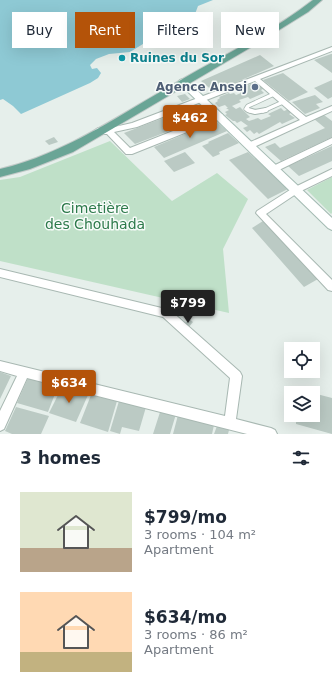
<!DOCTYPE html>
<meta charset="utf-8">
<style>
:root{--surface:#fff;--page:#f6f6f7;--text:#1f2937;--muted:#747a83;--accent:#b45309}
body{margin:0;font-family:"DejaVu Sans",sans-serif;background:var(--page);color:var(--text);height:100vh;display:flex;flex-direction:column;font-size:15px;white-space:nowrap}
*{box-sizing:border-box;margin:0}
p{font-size:13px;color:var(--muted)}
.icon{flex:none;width:22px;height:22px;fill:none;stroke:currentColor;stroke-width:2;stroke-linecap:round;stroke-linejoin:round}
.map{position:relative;height:434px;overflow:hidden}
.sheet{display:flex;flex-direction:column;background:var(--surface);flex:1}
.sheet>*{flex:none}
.guide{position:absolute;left:12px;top:12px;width:308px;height:36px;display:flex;gap:8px}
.buttons{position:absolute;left:284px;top:342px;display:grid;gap:8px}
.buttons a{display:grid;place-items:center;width:36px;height:36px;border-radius:0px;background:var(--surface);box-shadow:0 4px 16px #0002;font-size:20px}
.price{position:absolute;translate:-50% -34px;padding:0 9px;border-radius:4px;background:var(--accent);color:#fff;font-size:13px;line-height:26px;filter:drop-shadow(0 1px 2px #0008)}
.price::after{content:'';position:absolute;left:50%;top:24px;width:12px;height:9px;margin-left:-6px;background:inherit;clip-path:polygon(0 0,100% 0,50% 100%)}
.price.selected{background:#222;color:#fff}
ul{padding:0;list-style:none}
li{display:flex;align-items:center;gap:12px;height:100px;padding:0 20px}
li span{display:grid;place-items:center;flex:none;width:112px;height:80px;border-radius:0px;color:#555}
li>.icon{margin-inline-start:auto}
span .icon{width:48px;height:48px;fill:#fffc;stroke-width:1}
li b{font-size:17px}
h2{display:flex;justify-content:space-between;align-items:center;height:48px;padding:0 20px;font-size:17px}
.chip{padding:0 14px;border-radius:0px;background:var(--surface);box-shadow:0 4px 16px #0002;font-size:14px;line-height:36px}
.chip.selected{background:var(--accent);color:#fff}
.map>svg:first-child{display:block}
</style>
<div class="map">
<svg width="332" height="434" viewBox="0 0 332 434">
<rect width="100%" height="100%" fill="#e6efeb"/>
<path fill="#bfe0c8" d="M110,141L172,201L217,173L248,199L223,249L229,313L0,261V180L20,177Z
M332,177V213L331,214L307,190Z"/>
<path fill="#8ec9d4" d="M0,0H213L198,6L195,14L160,29L151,39L130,52L109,54L96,59L90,65L92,69L97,68L101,73L98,78L90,83L21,114L13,106L3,99L0,100Z"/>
<path fill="#bbcac4" d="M331,54H332V73L314,60Z
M260,55L274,66L214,92L201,81Z
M283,73L308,92L289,101L263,80Z
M332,80V97L328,99L314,88Z
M251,84L258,86L261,85L265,88L261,90L264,93L250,99L248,97L239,100L241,102L232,106L236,109L240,107L250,117L246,119L249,121L258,118L261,120L271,116L268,114L281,108L284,111L289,109L293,112L289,114L295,118L282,124L280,122L259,134L257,132L254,134L250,130L247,132L243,128L248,126L241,121L237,123L235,121H233L225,115L227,114L225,112L229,110L226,108H228L225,105L219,107L215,103L218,101L217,100L220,98L219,97L229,93L230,94L234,93L236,95L241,93L239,91L242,90L241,88Z
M185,94L190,99L182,102L177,96Z
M315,95L323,102L316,104L320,108L305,114L292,102Z
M200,104L211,115L135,144L124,133Z
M324,115L332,121V137L281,161L265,147L275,143L280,148L325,128L314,119Z
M216,121L227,131L164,158L154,147Z
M228,133L239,143L219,152L220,154L213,157L202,146L209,143L208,142Z
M54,137L58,142L49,145L45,141Z
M332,146V161L299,176L288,166Z
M185,152L195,163L174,172L164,161Z
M248,152L288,189L268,199L229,160Z
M263,221L318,279L304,287L252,228Z
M189,319L193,322L188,328L184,325Z
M0,372L11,376L0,399Z
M28,378L58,386L48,412L17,403Z
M62,387L88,395L76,422L49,413Z
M298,388L313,393H298Z
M313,393L332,398V434L296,424V415H313Z
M91,395L117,401L108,432L80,423Z
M119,401L146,407L139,431L122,427L120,434L110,431Z
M16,407L49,416L41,434H12L5,431Z
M161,409L176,414L170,434H153Z
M178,415L214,425L212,434H173Z
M217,426L229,430L228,434H214Z"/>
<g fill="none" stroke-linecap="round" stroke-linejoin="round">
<defs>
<path id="lane-far1" d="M250,111L246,109L248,106L274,94
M263,111L283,102"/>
<path id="lane" d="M248,110L255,112L266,110"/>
<path id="street" d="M332,47V51L260,79L306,117L332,106V111L252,148L249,149L245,146L246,144L300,120L255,81L137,127L114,132L130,148L216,114H222L223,116L222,118L132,154H126L107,134H98L94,131L98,128H110L132,123Z
M332,138V144L277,171L274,172L270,169L271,167Z
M332,169V176L299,192L266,214L332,280V291L328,290L256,213L257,211L293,188Z
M0,269L170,310L240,372L242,376L236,419L271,428L275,430L277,434H247L27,378L4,429L0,431V411L17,376L0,371V361L225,416L230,378L163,317L0,277Z"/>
<path id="secondary" d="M183,79L186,80L332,218V230L328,228L180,84L178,82L180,80Z"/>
<path id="primary" d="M313,0H322L308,12L258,43L73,152L30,169L0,177V169C65,154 121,114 179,81C224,55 272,32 313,0Z"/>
</defs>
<use href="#lane-far1" stroke="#a8b8b2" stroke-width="5"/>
<use href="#lane" stroke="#a8b8b2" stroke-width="6"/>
<use href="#street" stroke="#a8b8b2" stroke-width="2"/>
<use href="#secondary" stroke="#a4bbb3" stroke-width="2"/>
<use href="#primary" stroke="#c2cac8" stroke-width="2"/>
<use href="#lane-far1" stroke="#fff" stroke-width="3.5"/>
<use href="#lane" stroke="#fff" stroke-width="4"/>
<use href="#street" fill="#fff" fill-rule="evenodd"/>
<use href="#secondary" fill="#fff" fill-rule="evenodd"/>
<use href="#primary" fill="#6aa596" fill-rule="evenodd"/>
</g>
<circle fill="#0f9aa8" stroke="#f7fbf9" stroke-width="1.5" cx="122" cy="58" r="4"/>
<circle fill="#5c6f8a" stroke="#f7fbf9" stroke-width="1.5" cx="255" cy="87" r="4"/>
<g text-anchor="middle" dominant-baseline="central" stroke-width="3" stroke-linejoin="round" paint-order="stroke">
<g font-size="12" font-weight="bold" fill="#0d838f" stroke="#f7fbf9" text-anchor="start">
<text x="130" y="58">Ruines du Sor</text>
</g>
<g font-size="12" font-weight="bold" fill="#4e5e75" stroke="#f7fbf9" text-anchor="end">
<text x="247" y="87">Agence Ansej</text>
</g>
<g font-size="14" fill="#2d7a4b" stroke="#f7fbf9">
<text x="95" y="208">Cimetière<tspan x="95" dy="16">des Chouhada</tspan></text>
</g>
</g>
</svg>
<div class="buttons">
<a><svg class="icon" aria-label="locate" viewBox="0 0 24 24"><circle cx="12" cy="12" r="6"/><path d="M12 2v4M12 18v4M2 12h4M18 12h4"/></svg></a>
<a><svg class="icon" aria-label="layers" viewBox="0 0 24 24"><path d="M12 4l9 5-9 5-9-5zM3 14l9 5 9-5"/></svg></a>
</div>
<b class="price" style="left:190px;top:139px">$462</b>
<b class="price selected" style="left:188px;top:324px">$799</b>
<b class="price" style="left:69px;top:404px">$634</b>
<div class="guide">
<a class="chip">Buy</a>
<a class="chip selected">Rent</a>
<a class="chip">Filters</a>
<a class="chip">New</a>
</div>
</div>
<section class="sheet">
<h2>3 homes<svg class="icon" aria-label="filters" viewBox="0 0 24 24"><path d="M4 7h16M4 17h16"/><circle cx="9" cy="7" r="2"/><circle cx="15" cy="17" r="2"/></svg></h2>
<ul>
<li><span style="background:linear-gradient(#dfe7d0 70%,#b9a48a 0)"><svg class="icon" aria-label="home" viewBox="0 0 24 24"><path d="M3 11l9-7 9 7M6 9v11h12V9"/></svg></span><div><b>$799/mo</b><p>3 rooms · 104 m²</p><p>Apartment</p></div></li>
<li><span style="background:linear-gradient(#ffd9b3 75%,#c2b280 0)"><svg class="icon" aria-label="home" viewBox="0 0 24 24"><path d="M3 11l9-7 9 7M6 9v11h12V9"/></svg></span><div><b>$634/mo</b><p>3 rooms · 86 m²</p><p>Apartment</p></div></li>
</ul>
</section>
